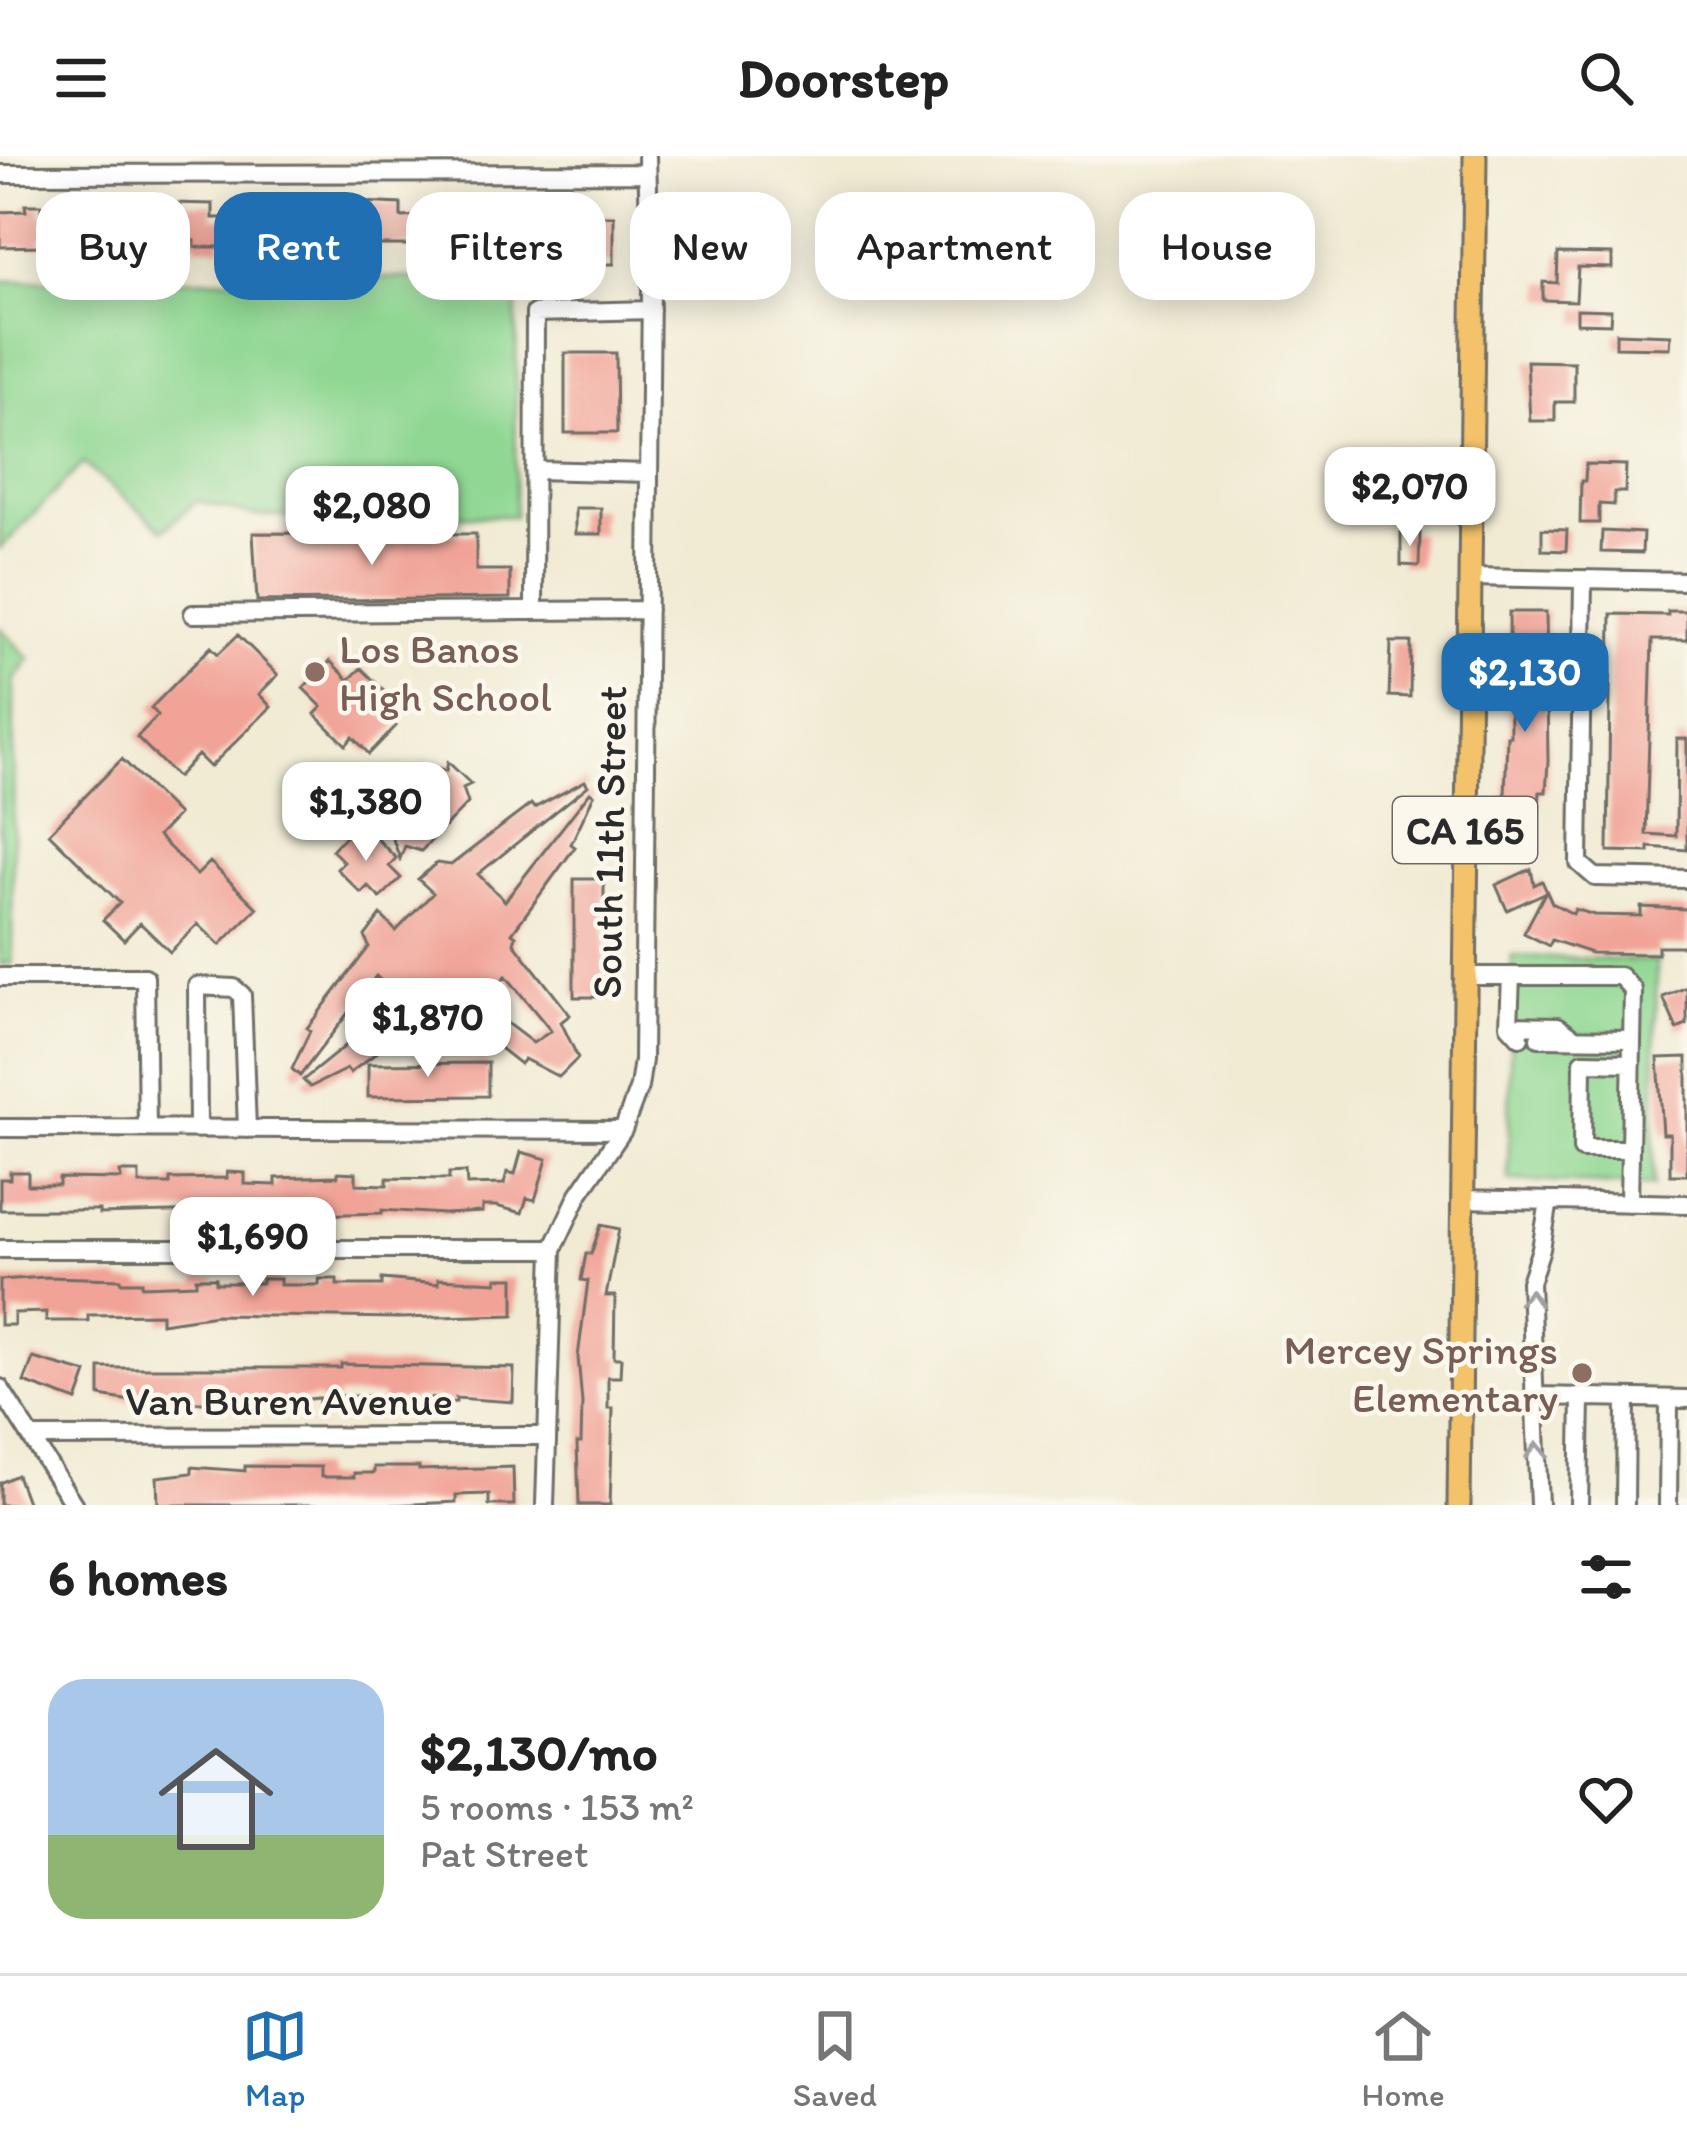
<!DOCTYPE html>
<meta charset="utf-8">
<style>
:root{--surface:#fff;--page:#f2f2f2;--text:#222;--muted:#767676;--line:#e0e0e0;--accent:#1f6fb2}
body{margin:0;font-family:Itim,sans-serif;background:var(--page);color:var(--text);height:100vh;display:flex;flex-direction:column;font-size:45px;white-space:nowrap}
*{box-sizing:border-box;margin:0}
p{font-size:39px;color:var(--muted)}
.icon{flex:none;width:66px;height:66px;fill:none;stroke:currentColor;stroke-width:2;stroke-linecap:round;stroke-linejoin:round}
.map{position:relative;height:1349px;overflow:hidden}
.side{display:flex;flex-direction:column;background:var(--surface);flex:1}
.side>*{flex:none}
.hud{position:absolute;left:36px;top:36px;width:1617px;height:108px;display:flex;gap:24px}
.price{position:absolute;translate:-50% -102px;padding:0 27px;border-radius:24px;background:#fff;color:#222;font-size:39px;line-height:78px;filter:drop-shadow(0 3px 6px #0008)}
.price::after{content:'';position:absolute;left:50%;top:72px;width:36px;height:27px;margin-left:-18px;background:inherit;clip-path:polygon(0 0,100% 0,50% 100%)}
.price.selected{background:var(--accent);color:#fff}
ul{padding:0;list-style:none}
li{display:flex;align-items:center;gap:36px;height:300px;padding:0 48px}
li span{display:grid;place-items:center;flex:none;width:336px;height:240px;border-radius:36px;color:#555}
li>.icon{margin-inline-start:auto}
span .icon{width:144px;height:144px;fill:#fffc;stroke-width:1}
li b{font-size:51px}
h2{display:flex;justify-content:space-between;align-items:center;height:144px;padding:0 48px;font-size:51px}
.chip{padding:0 42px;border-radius:36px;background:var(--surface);box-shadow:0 6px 30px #0003;font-size:42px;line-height:108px}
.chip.selected{background:var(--accent);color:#fff}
header{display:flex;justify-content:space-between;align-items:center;height:156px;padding:0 48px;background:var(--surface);font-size:54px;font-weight:700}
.dock{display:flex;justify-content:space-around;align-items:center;height:168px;border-top:3px solid var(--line);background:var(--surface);font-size:33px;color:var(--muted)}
.dock a{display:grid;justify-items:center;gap:6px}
.dock .selected{color:var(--accent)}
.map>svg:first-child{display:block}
</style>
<header><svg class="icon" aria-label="menu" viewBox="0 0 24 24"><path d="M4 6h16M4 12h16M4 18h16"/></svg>Doorstep<svg class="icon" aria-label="search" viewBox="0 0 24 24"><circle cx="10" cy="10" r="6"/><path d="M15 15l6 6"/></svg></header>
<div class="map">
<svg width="1687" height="1349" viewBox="0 0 1687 1349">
<rect width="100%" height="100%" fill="#fbf7ec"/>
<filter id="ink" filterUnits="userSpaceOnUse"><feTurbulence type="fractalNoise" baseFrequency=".00833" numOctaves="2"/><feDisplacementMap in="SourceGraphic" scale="24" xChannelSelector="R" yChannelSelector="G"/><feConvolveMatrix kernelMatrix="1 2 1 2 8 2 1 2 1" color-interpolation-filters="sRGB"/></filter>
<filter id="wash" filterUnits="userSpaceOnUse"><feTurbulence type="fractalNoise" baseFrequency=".004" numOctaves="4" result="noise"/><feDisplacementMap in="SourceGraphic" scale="48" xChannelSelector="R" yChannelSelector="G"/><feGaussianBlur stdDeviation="2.7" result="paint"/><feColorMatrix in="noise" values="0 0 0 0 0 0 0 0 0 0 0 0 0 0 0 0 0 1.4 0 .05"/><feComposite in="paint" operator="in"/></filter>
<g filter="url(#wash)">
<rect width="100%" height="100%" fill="#f1ebd4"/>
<path fill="#8fd792" stroke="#5d815e" stroke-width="3" d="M517,121L515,360H256L197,345L163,374L83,307L0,393V125Z
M0,472L30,503L14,525L12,808H0Z
M1512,800L1657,805L1653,1030L1508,1024Z"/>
<g id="blocks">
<path fill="#f1a397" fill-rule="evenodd" d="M361,46L401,48V61L455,59V47L495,46V60H550V46H589V60H614V108H597L596,88L447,89V82H413V89H349V83L315,84V90H291V81L237,80V84L221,83V91H195V85L148,82L113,84V89H73V81H41V90L0,91V56L26,55L25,49H41V60H79V48L118,47L119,62L173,61V47L213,48V62H243L267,60V47H307V61H361Z
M1558,97L1612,98V112L1578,111L1576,145L1543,144V126L1557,127Z
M1577,153L1611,154L1610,168L1577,167Z
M1616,177L1671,179L1670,192L1616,191Z
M565,197H616L617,277H565Z
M1527,205L1574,206V246H1555V265H1530Z
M1586,308L1626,309L1625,336H1614V349L1599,348V367H1580L1581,325H1585Z
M575,352H601V378H575Z
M1542,373L1567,374L1566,395L1542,394Z
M1602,375L1643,377L1642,397L1601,396Z
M253,377L476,378V414H510V442L257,445Z
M1401,377H1420L1419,410L1401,409Z
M1668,455H1687V484H1652L1646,678L1676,680L1677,583H1687V694L1649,691V696L1608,695L1611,458L1668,459Z
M1509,456H1546L1548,606L1546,636H1540L1535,701L1497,700L1502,641H1505L1507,580H1510Z
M238,479L278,519L259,538L271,551L210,611L198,599L177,621L137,581L158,559L151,552L211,491L218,498Z
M1391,486H1411L1410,541L1389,540Z
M330,505L349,524L361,512L392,542L380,554L396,570L369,598L353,581L346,589L315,558L322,551L303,532Z
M122,603L178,659L158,680L197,719L210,706L257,752L220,789L198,768L170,796L140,767L124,784L103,764L120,747L49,677Z
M448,606L471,628L463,632L468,647L421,695L405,690L400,703L384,658L431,610L446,615Z
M585,625L588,630L478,718L505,745L590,636L594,639L571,688L575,691L512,777L516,780L514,787L570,859L561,866L578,902L559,921L524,903L520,908L449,852L438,857L434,853L350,917L347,913L310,931L303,924L401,845L376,820L300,920L292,913L310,875L307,872L369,791L365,780L381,759L396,775L433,737L418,723L437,707L451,709L531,648L534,652ZM506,820L551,875L533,887L480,847Z
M352,673L365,686L372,678L396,702L389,710L401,722L380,742L368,730L361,737L337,713L344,706L332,694Z
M1531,713L1534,729L1542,725L1552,747L1573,758L1575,753L1594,759L1641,760V751L1687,753V790H1658V798L1591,797L1552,784L1549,790L1524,777L1545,737L1507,754L1496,729Z
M574,723H604V841H574Z
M1687,831V869L1677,873L1663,841Z
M1687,901V1019H1670V978H1663L1658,902Z
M488,907V940L368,941V908Z
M521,996L547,1003L535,1044L527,1042L522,1057L496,1050H482V1056L444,1058L382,1054V1057L312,1059V1053L281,1050H260V1056L206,1058V1055L99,1058V1054H0V1023H10V1016H28V1029H59V1022L121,1023L120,1016H139V1028H170V1023L227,1022V1016L245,1017V1028L276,1029V1022L338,1020V1016L356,1017V1028L387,1029V1022L449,1023V1017L466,1016L467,1029L504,1028L507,1016L515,1018Z
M601,1069L619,1073L606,1140H615L614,1202H621L620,1221H608V1252H613L610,1349H579L577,1287H581L582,1247L578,1201L588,1125L581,1124L586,1098H591Z
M46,1121L121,1123V1126H142V1130L196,1128V1122H216V1127H262V1123H280V1129H319V1123H337V1129H382V1123L438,1128V1123L497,1126V1122H514V1159L399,1162L216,1159L161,1167V1158L88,1159V1165H46V1156L14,1157V1169H0V1124Z
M33,1202L87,1217L77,1245L24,1226Z
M341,1208L514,1212L513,1246L456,1242V1246L438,1247V1242L382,1246V1240H337V1246H319V1242L279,1246L208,1241V1246H192V1242L152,1241V1246H137L100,1240V1212H341Z
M245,1310L321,1311V1321H354V1317H374V1311H419V1314L513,1311L514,1349H489V1338L456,1339V1346L391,1349H158L157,1321L192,1317V1311L245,1315Z
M17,1319L28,1349H0V1327Z"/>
</g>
</g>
<g filter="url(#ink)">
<use href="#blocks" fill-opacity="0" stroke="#706e66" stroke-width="3"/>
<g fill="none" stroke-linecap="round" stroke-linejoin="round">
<defs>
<path id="minor" d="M0,18L647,17
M534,314L649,317
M1468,421L1687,425
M1583,424L1579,707L1595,721L1687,723
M534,454L535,157L651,154
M193,458L648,454
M1464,820H1620L1633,834L1629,1047
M1511,820L1509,869L1520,881
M0,821H145L147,972
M1509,869L1558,870L1575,882
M1539,882L1632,883
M0,972L623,974
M198,973L197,830L234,832L242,839L247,973
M1630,993H1582L1583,906L1632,907
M1461,1043L1687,1048
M0,1093H553
M0,1232L74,1349
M1537,1240L1687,1243
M31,1281L546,1280
M545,1349L553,1093L579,1038L623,974L639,931L643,904L651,132L647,0
M1539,1349L1530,1126L1541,1093L1549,1045
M1579,1349L1581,1242
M1625,1349L1626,1243
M1668,1349L1669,1243"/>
<path id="major" d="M1459,1349L1475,0"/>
</defs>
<use href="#minor" stroke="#706e66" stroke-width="22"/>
<use href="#major" stroke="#706e66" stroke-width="27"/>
<use href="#minor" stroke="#fff" stroke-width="16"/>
<use href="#major" stroke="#f3c26a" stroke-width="21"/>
</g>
<defs><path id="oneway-chevron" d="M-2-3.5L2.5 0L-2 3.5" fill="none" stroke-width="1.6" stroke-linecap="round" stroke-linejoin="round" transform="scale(3)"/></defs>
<g stroke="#a0a0a0">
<use href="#oneway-chevron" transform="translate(1530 1142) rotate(-86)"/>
<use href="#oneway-chevron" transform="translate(1537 1295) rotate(-91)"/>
</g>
</g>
<g fill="#8d6e63" stroke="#fbf7ec" stroke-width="4.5">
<circle cx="315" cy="516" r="12"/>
<circle cx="1582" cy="1217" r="12"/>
</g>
<g text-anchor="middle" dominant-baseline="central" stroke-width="9" stroke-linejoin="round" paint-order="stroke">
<rect fill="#fbf7ec" stroke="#696865" stroke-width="3" x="1393" y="641" width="144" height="66" rx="9"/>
<g font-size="39" font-weight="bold" fill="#2b2b2b">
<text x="1465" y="674">CA 165</text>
</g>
<g font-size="42" fill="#785e54" stroke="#fbf7ec" text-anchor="start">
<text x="339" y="492">Los Banos<tspan x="339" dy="48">High School</tspan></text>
<text x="1558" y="1193" text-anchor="end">Mercey Springs<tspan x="1558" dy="48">Elementary</tspan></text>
</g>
<g font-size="42" fill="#2b2b2b" stroke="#fbf7ec">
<text transform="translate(609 686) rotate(-89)">South 11th Street</text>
<text x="289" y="1244">Van Buren Avenue</text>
</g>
</g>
</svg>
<b class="price" style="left:1410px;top:393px">$2,070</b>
<b class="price" style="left:372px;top:412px">$2,080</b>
<b class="price selected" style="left:1525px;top:579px">$2,130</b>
<b class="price" style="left:366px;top:708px">$1,380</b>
<b class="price" style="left:428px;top:924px">$1,870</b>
<b class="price" style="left:253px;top:1143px">$1,690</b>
<div class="hud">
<a class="chip">Buy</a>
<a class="chip selected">Rent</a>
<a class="chip">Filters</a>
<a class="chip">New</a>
<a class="chip">Apartment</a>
<a class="chip">House</a>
</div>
</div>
<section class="side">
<h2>6 homes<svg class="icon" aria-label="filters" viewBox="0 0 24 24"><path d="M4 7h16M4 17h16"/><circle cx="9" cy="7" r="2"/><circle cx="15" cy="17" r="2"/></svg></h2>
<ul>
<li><span style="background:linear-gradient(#a9c7e8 65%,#8fb573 0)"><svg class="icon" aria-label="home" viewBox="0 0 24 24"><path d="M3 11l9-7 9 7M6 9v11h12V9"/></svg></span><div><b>$2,130/mo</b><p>5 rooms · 153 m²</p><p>Pat Street</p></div><svg class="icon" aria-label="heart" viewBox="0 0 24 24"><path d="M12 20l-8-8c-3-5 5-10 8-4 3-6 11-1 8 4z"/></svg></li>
</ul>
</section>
<nav class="dock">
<a class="selected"><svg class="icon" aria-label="map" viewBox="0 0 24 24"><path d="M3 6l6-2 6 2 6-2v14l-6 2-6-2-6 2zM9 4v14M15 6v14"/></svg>Map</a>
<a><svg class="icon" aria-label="saved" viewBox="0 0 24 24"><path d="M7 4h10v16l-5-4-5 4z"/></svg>Saved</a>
<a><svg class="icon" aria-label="home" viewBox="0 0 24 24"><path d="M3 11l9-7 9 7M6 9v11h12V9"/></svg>Home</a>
</nav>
